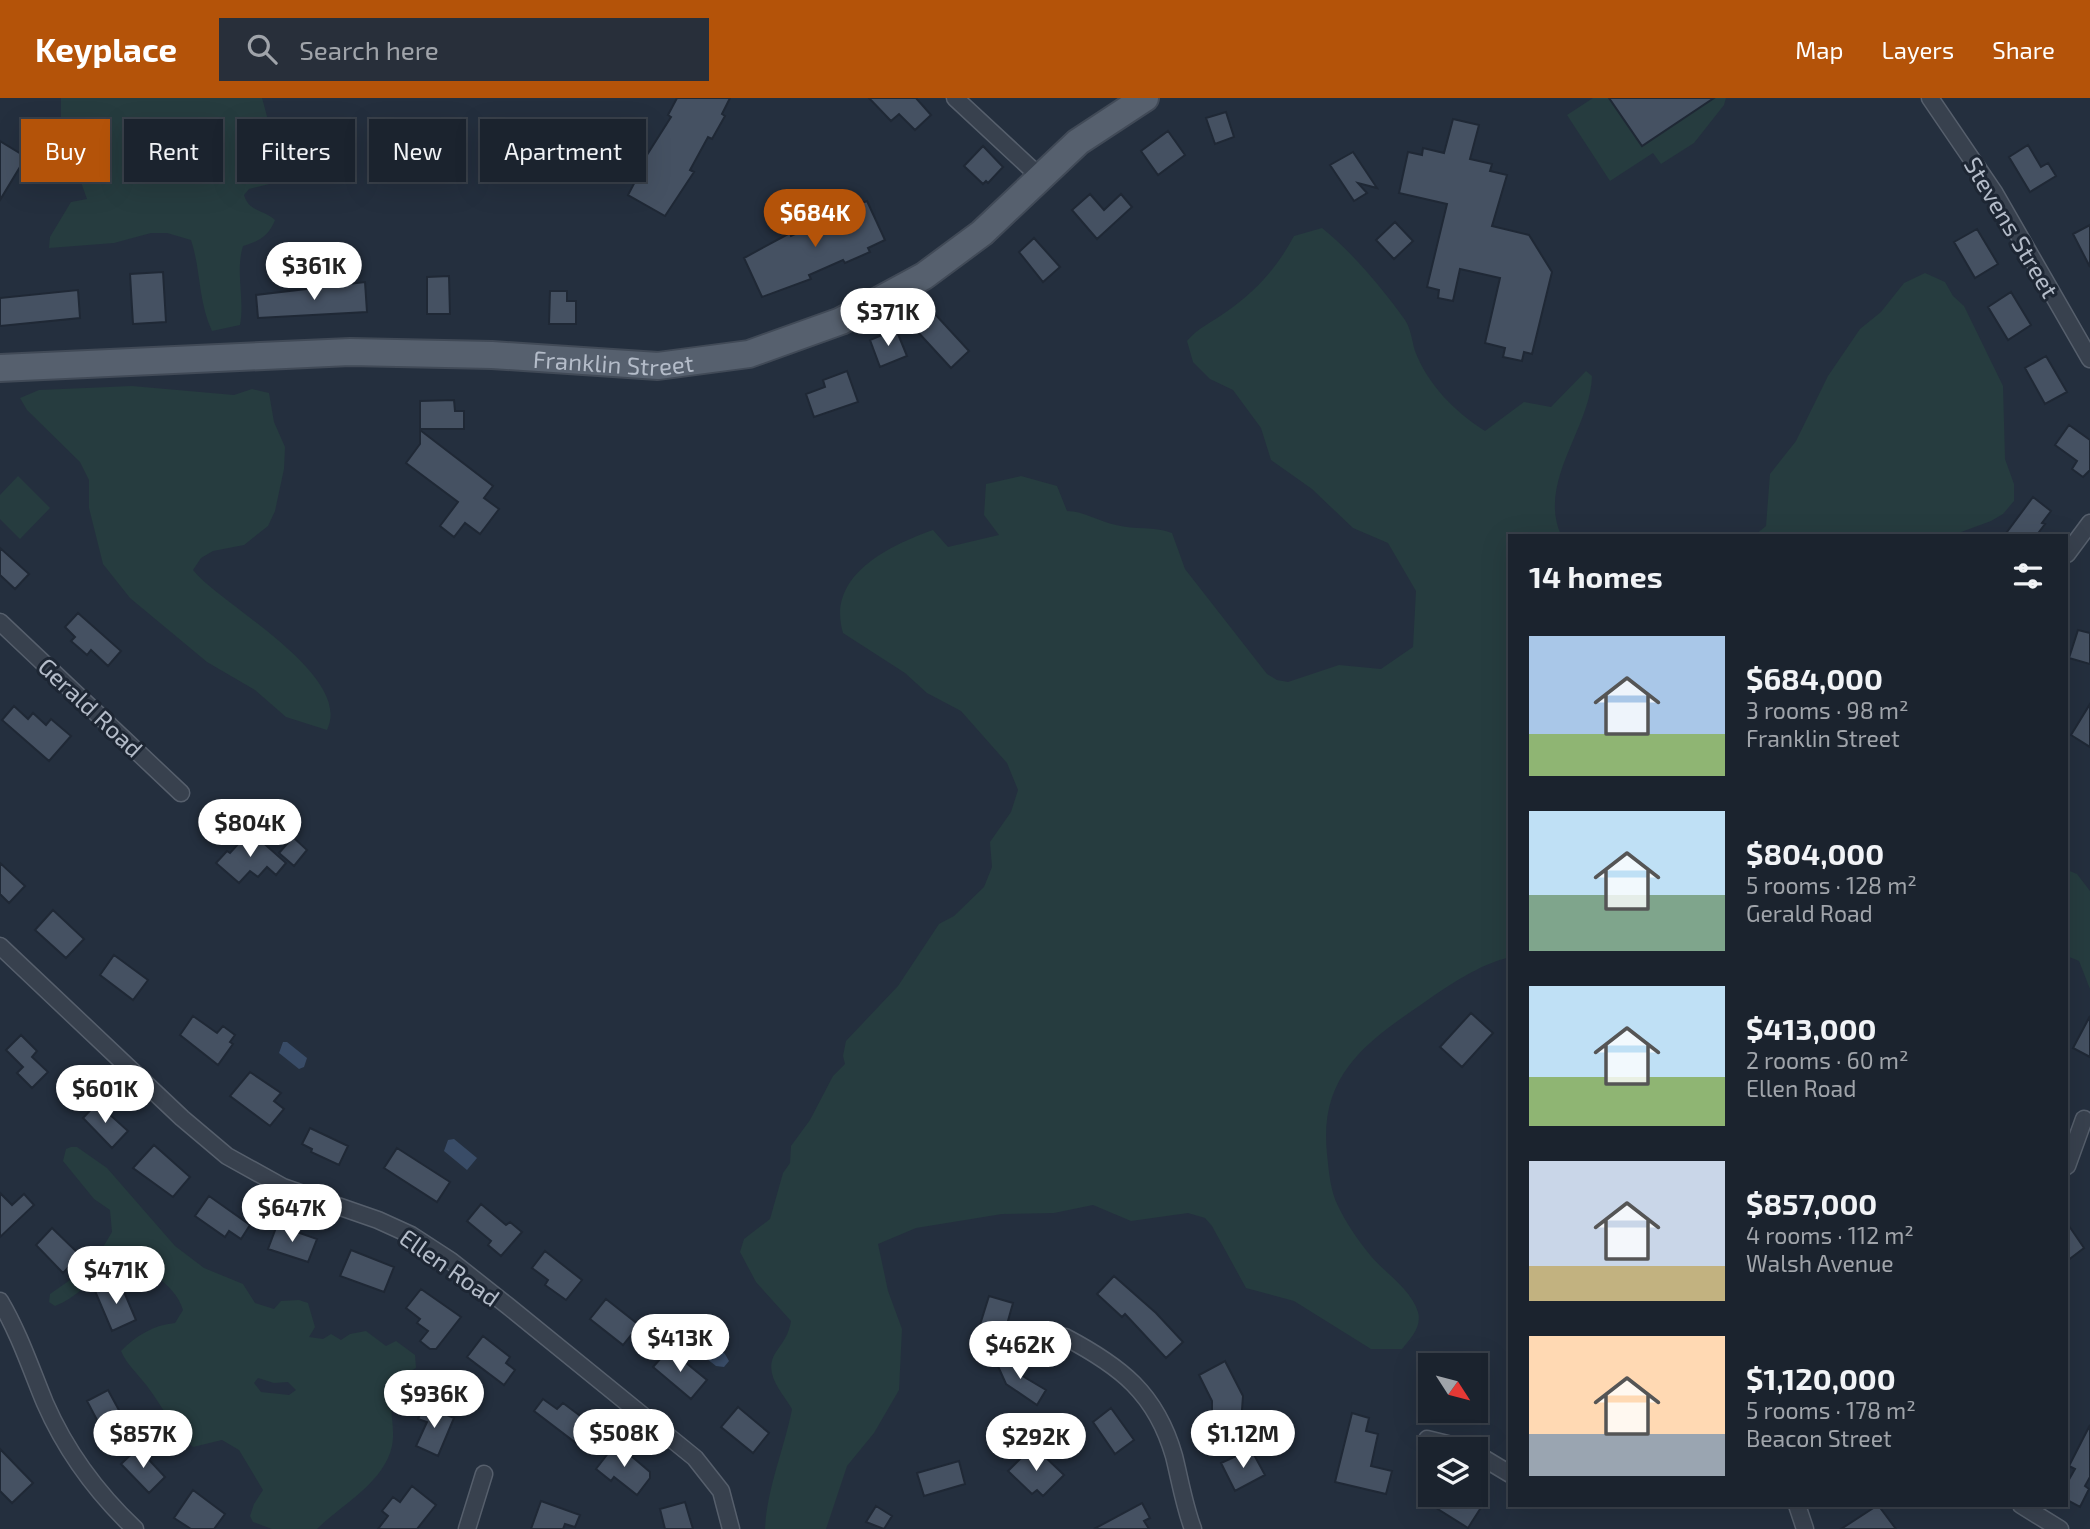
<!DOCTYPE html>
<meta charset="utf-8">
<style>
:root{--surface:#1b232e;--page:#282f3a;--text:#f1f3f6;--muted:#a0a4aa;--line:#39404a;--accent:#b45309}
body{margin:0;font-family:"Exo 2",sans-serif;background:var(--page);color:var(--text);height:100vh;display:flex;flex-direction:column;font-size:26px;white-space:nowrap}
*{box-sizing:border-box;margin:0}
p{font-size:23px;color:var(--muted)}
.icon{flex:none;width:38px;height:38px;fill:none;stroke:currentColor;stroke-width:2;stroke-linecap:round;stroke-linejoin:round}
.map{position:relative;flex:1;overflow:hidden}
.details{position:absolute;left:1508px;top:436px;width:560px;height:973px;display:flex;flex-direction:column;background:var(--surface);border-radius:0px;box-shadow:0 7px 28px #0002,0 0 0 2px var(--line)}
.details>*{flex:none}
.top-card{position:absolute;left:21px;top:21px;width:665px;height:63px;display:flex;gap:14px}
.needle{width:46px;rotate:126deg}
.tools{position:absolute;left:1418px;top:1255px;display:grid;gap:14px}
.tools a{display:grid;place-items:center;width:70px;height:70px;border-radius:0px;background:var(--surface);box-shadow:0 7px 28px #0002,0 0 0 2px var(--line);font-size:35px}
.price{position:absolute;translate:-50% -60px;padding:0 16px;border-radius:24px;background:#fff;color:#222;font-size:23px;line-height:46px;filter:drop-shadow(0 2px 4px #0008)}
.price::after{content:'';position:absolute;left:50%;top:42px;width:21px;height:16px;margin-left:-10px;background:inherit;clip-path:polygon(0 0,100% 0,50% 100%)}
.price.selected{background:var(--accent);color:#fff}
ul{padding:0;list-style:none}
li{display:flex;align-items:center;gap:21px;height:175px;padding:0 21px}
li span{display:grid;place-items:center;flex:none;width:196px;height:140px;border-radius:0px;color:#555}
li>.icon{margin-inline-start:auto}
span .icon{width:84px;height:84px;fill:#fffc;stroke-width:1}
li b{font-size:30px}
h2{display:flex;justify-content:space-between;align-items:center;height:84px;padding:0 21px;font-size:30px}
.chip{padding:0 24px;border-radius:0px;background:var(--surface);box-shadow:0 7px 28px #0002,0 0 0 2px var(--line);font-size:24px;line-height:63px}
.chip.selected{background:var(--accent);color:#fff}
header{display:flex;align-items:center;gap:42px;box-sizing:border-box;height:98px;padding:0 35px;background:var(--accent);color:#fff}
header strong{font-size:33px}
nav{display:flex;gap:38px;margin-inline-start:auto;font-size:24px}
.search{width:490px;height:63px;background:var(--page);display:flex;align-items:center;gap:18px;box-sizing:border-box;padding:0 24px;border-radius:0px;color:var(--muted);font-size:26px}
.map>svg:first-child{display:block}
</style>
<header>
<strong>Keyplace</strong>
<div class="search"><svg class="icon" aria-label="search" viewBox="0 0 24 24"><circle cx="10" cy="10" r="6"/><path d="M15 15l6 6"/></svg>Search here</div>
<nav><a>Map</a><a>Layers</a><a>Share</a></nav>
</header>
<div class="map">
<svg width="2090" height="1431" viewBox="0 0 2090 1431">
<rect width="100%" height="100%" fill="#242f3e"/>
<path fill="#263c3f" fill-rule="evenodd" d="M61,0H262C270,27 268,37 297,50L286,82L249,91L244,97C249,114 263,111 275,122C269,138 258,144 243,148C235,174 245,201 240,227L212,233C198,203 201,172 191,142L167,135H151L114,145L49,150L50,139L71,104L87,101L61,28Z
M1593,0H1609L1642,48L1714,0H1726L1724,7L1694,45L1661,66L1653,55L1610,83L1567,17Z
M1322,130C1351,153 1384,192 1405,222C1411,231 1412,243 1415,253C1428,287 1455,314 1485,333L1524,304L1551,309L1586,273L1592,278C1591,329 1537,384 1561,437L1510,438V859C1478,867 1449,887 1422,906C1363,946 1319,979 1327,1056C1329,1074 1330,1092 1338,1108C1346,1125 1358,1142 1370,1157C1384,1174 1411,1191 1418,1214C1422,1229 1411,1240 1402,1251H1371L1294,1203L1246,1190L1212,1128L1205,1120L1188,1115L1131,1123L1093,1107L1054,1115L1002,1116L916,1130L878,1146L888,1193L902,1231L899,1292L874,1335L847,1368L826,1431H765C767,1390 784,1352 792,1311C782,1294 762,1275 776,1254C783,1244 789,1236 791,1223L756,1184L740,1154L744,1141L770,1121L783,1075L790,1065L791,1048L810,1022L833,978L845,966L843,958L846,943L898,888L939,826L954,818L984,789L992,769L990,744L1011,714L1018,692L1007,665L961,613L927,595L905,575L843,535C826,478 888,448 933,432L948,449L999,437L984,417L986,386L1021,378L1057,388L1067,413C1084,413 1100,424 1116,427C1136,432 1153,428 1172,435L1185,471L1267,576L1277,582L1288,584L1339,567L1381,571L1413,549L1416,493L1388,445L1353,430L1312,391L1271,362L1261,330L1233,292L1210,281L1193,264L1187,243C1199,229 1211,225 1226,214C1256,193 1277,170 1294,138Z
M1925,175L1945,184L1953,198L1964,208L2003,288L2005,361L2014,386V403L2003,416L1991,423L1953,437H1755L1766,428L1770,376L1796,343L1828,278L1860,231L1881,214L1904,185Z
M132,288L234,297L252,291L269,295L274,324L285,349L284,371L275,413L268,428L244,447L213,453L201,460L193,472C221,507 354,577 327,632L286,619L255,592L207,564L130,500L103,466L89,410V382L80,364L27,312L20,300L39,292Z
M18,378L50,410L20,441L0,421V397Z
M2067,772L2077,776L2090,793V891L2079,863L2067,858Z
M71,1049H77L107,1070L175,1148L204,1170L243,1186L255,1205L274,1211L281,1203L299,1202L308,1205L315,1229L309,1239L323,1241L331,1236L341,1242L350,1236L366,1233L386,1248L396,1243L415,1257L416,1270L393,1283C387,1310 396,1326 392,1348C384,1385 341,1407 317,1431H272L253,1424L250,1418L254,1406L263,1392L239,1352L222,1342L193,1349C173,1332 163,1309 147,1288C138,1276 127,1267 121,1253C136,1238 153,1227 175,1225L183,1212C179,1198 168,1187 156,1178C107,1144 95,1193 55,1208L49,1204L50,1196L93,1166L112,1134L110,1112L94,1101L63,1063L66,1051ZM258,1280L274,1285L288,1284L296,1292L289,1297L261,1294L254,1285Z"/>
<path fill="#394c67" d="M283,944H287L307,960L304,969L299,971L279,955Z
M454,1041L477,1060L467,1072L444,1053L448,1042Z
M706,1241L725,1256L729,1263L724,1269L716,1268L697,1253L696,1248Z"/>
<path fill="#455162" stroke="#1f2835" stroke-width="2" d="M677,0H730L722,16L725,18L712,41L708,39L690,72L694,74L665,118L628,97L637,80L633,79L671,19L668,17Z
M869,0H916L931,17L915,32L899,16L891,23Z
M1609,0H1714L1642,48Z
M1226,14L1234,39L1215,46L1206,20Z
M1453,21L1479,27L1470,61L1492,66L1490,73L1507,77L1492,128L1529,137L1552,174L1532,256L1524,254L1522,263L1503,259L1505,250L1485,245L1500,180L1460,171L1453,203L1438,200L1439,192L1427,189L1447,106L1399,95L1408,54L1422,57L1423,50L1444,55Z
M406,24L430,64L404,80L379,40Z
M1168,33L1185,57L1158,77L1141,53Z
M0,43L26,59L0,102Z
M2028,47L2041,69L2048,65L2056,78L2030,94L2009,59Z
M983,48L1003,69L988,85L986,83L983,86L964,68Z
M1353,54L1377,90L1358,85L1367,95L1354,103L1330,67Z
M1090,96L1104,112L1121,96L1132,109L1097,141L1072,112Z
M867,103L885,142L868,150L870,154L845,165L843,162L809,177L811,181L762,199L744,160L790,135L791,138L825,123L824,119Z
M1395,124L1413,143L1394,161L1376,142Z
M2090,127V169L2073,136Z
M1977,131L1998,166L1975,180L1954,144Z
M1034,140L1060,169L1043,184L1019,154Z
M163,174L166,224L133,226L130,176Z
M449,178L450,216H427V179Z
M365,184L367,214L258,220L256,197Z
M78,192L80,220L0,228V200Z
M550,193H567V203H576V226H549Z
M2011,194L2031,227L2008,242L1988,209Z
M934,215L969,253L951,270L916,232Z
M896,231L907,258L880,269L870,242Z
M2046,258L2067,294L2045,306L2025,270Z
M847,273L858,304L814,319L806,296L825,289L823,282Z
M454,302L455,313H464V331H420V303Z
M2069,327L2090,342V372L2083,379L2072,371L2077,363L2055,347Z
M420,332L493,388L484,400L499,411L480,436L465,425L454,439L440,428L458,404L406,365L420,346Z
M2033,399L2051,413L2042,425L2045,426L2036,438H2004Z
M0,450L29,476L15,491L0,477Z
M78,515L121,553L108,568L91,552L87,557L71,543L75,539L65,529Z
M2078,532L2090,535V566L2069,560Z
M2090,606V649L2071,637Z
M14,608L28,621L33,615L46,627L51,621L71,638L49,663L2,622Z
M250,733L286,765L276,777L267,769L258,779L250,773L239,785L216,765L227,753L230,755Z
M293,739L307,752L294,768L279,755Z
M0,765L25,788L9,805L0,796Z
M53,812L84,841L66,860L35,832Z
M114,857L148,882L133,902L100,877Z
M1471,915L1493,935L1462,969L1440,949Z
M193,918L217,935L223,928L235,937L230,944L233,946L218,967L180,937Z
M2090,918V959L2073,950Z
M21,937L37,953L32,959L48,974L32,990L17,975L23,969L6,952Z
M250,974L281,995L274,1003L284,1011L270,1028L230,998Z
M97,1005L128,1033L112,1050L83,1020Z
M310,1030L348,1048L339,1067L311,1054L312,1051L302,1046Z
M154,1047L190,1079L173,1099L133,1070Z
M397,1050L450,1084L437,1104L384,1070Z
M0,1095L12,1107L24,1096L34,1107L0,1139Z
M209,1098L250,1127L241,1141L229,1133L225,1139L195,1118Z
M481,1106L506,1127L510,1124L522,1134L501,1158L488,1147L491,1143L467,1123Z
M2067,1125L2084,1150L2067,1163Z
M277,1127L317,1141L308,1164L268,1151Z
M52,1130L80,1157L63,1175L36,1147Z
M351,1152L394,1169L384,1194L340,1178Z
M545,1153L582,1182L566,1202L545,1187L548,1182L532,1170Z
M1114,1178L1156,1215L1183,1244L1166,1260L1125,1216L1122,1219L1097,1196Z
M119,1182L136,1222L112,1233L95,1193Z
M421,1191L461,1219L436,1251H430L420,1243L428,1233L417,1225L420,1221L406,1210Z
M989,1198L1013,1205L1004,1237L979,1230Z
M606,1201L639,1227L623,1247L590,1221Z
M483,1238L510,1259L506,1265L515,1272L504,1287L467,1259Z
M669,1251L707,1282L691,1301L653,1269Z
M1013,1259L1021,1277L1046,1292L1037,1307L1006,1286L997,1266Z
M1225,1263L1243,1298L1241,1325L1212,1321V1303L1199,1277Z
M108,1292L127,1327L106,1339L87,1303Z
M543,1301L557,1311L563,1305L591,1326L576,1345L534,1313Z
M424,1307L454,1320L438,1358L416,1348L427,1324L418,1321Z
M738,1309L769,1335L753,1355L721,1329Z
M1111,1310L1134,1342L1115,1356L1093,1324Z
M1352,1315L1369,1320L1366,1333L1378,1336L1371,1368L1392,1373L1386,1396L1335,1384Z
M2090,1327V1379L2085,1388L2089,1391L2080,1409L2067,1402V1385L2075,1371L2069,1368Z
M616,1345L650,1374V1380L637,1397L614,1379L611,1383L596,1371Z
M138,1350L165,1379L149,1395L121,1366Z
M0,1351L33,1385L12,1405L0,1393Z
M1039,1353L1064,1377L1043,1398L1037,1392L1032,1396L1008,1373L1026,1355L1031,1361Z
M1247,1353H1252L1265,1377L1235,1393L1221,1365Z
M959,1363L965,1386L924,1398L917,1375Z
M412,1388L436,1407L417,1431H378L388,1418L382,1413L393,1399L400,1404Z
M193,1392L225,1416L214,1431H191L174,1420Z
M1440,1396H1464L1482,1408L1468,1430L1433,1408Z
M541,1403L580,1417L575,1429L565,1426L563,1431H531Z
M685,1404L693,1431H665L660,1411Z
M1142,1405L1150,1420L1144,1423L1149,1431H1094Z
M1878,1407L1896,1431H1841Z
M876,1408L892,1418L884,1431L866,1424Z"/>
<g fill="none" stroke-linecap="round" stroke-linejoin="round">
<defs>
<path id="minor" d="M955,0L1040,79
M1930,0L1994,94L2090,261
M2067,456L2090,425
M0,524L181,695
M0,848L182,1020L227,1058L283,1089L378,1122L411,1137L451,1163L508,1208L695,1360L721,1393L731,1431
M2067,1068L2084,1021
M0,1203C19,1235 31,1271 45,1305C66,1353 98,1396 135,1431
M1065,1239C1120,1268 1156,1295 1174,1358C1180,1382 1184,1407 1193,1431
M1427,1341L1468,1351
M1475,1355L1510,1376
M1797,1407L1805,1431
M2021,1407L2060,1431
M467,1431L484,1376"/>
<g id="primary">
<path id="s1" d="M0,270L350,254L492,257L658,268L749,256L841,223L924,178L982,135L1078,44L1145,0"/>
</g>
</defs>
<use href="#minor" stroke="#565f6c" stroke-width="19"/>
<use href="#primary" stroke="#414a57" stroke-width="30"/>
<use href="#minor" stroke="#38414e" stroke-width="16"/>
<use href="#primary" stroke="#56606e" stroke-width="26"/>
</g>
<g text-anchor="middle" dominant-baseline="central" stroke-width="6" stroke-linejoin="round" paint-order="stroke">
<g font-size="24" fill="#b4bcc9" stroke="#1d2633">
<text transform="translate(2012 129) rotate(59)">Stevens Street</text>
<text stroke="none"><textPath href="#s1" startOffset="614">Franklin Street</textPath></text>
<text transform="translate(91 609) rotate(43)">Gerald Road</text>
<text transform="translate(450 1169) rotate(35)">Ellen Road</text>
</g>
</g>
</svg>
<div class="tools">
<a><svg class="needle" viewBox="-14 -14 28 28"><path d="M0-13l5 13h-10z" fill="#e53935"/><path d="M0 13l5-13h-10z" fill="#a0a4aa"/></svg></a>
<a><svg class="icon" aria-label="layers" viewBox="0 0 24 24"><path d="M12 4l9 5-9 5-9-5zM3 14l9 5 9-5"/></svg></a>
</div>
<b class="price selected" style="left:815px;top:151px">$684K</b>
<b class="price" style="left:314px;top:204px">$361K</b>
<b class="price" style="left:888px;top:250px">$371K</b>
<b class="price" style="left:250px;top:761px">$804K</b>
<b class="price" style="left:105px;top:1027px">$601K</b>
<b class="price" style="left:292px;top:1146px">$647K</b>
<b class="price" style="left:116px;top:1208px">$471K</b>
<b class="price" style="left:680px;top:1276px">$413K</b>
<b class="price" style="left:1020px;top:1283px">$462K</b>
<b class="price" style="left:434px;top:1332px">$936K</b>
<b class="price" style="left:624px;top:1371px">$508K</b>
<b class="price" style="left:143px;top:1372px">$857K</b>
<b class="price" style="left:1243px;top:1372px">$1.12M</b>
<b class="price" style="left:1036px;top:1375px">$292K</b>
<div class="top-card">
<a class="chip selected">Buy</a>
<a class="chip">Rent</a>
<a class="chip">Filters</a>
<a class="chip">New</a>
<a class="chip">Apartment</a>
</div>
<section class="details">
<h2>14 homes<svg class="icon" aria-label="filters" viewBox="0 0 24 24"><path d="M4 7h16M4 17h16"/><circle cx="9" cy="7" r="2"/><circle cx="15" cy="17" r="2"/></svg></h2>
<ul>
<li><span style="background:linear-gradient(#a9c7e8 70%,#8fb573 0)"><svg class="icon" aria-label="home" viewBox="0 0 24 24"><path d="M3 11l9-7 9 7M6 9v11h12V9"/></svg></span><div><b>$684,000</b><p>3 rooms · 98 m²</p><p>Franklin Street</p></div></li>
<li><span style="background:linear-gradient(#bfe0f5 60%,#7fa58c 0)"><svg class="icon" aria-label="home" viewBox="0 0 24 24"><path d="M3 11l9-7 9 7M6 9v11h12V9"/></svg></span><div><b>$804,000</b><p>5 rooms · 128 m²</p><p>Gerald Road</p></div></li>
<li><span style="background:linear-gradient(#bfe0f5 65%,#8fb573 0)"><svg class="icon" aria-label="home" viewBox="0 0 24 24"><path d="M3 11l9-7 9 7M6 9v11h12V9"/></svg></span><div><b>$413,000</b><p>2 rooms · 60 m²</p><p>Ellen Road</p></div></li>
<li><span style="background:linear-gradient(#c9d6e8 75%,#c2b280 0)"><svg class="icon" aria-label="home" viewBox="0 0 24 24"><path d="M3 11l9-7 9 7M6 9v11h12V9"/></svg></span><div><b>$857,000</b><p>4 rooms · 112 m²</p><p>Walsh Avenue</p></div></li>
<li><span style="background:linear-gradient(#ffd9b3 70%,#9aa5b1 0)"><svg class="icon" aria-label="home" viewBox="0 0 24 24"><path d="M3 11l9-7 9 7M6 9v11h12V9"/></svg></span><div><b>$1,120,000</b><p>5 rooms · 178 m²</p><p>Beacon Street</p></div></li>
</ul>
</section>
</div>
